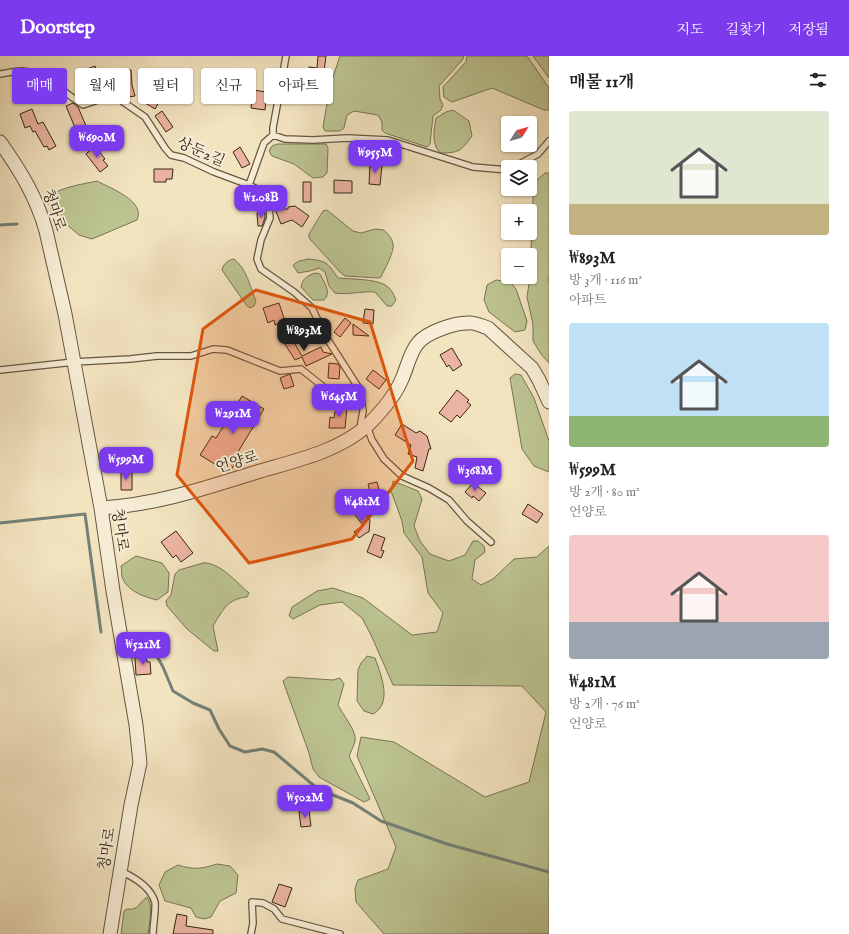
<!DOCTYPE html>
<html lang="ko">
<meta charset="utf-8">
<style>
:root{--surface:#fff;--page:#f6f6f6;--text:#222;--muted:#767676;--accent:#7c3aed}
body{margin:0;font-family:"IM FELL English","Noto Serif KR",serif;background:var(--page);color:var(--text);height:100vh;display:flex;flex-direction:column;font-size:15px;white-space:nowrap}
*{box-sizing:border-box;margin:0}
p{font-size:13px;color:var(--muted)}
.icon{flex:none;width:22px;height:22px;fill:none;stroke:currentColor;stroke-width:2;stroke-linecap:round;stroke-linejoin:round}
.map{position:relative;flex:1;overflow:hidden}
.panel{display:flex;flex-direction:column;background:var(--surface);width:300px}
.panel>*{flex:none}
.banner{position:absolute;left:12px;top:12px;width:380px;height:36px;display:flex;gap:8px}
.needle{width:26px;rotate:53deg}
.fabs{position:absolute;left:501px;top:60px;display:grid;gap:8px}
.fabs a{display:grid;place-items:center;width:36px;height:36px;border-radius:4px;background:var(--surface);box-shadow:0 1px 3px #0004;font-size:20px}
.price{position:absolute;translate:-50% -34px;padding:0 9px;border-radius:8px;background:var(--accent);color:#fff;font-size:13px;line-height:26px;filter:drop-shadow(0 1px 2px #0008)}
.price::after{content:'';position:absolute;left:50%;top:24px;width:12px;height:9px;margin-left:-6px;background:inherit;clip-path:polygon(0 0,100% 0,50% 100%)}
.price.current{background:#222;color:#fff}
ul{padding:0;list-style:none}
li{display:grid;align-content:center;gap:8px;height:212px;padding:0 20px}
li span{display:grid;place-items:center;height:124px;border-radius:4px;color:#555}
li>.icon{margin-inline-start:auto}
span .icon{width:72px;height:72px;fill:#fffc;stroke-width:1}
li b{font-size:17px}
h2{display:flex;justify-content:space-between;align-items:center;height:48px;padding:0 20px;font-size:17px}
.tag{padding:0 14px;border-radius:4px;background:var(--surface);box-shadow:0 1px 3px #0004;font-size:14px;line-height:36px}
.tag.current{background:var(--accent);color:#fff}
header{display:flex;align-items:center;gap:24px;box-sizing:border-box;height:56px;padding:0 20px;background:var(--accent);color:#fff}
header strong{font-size:19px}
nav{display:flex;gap:22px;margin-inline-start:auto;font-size:14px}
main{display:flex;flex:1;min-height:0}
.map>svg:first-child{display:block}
</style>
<header>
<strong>Doorstep</strong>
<nav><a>지도</a><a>길찾기</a><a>저장됨</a></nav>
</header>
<main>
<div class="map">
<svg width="549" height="878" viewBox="0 0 549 878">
<rect width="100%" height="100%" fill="#f3e4c0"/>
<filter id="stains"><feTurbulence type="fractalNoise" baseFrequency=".005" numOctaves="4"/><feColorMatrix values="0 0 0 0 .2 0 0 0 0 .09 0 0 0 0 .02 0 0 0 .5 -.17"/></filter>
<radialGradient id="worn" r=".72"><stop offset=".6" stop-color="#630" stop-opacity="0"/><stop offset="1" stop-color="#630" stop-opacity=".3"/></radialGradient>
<path fill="#bcc491" stroke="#787554" d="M340,0H464L463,3L439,30L440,43L443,49L441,54L433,60L430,88L427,91L385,77L382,74V66L378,59L354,55L347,59L344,72L340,75H325L323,71L330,30Z
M467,0H527L549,32V54H544L492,32L452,46L444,41L443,31L466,6Z
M533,0H549V22Z
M453,54L469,65L472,80C461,95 459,97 440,97C431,87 434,75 436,62L446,56Z
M277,88H326L328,92L327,117L323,121L313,122L294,108L272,100L269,95L272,90Z
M545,117H549V221L548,224L549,227V307L541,298L533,285V268L527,241L530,221L533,141L537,124Z
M97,125C110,132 146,145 137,164L92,183L79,179L52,156L47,144C53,132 84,128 97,125Z
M327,154L353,175L361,177L375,173L384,174C388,178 392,182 393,188C395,195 384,214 381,221L378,222L345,220L340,216L309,182V178L323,155Z
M234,203C247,213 250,231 256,245L254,250L250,252L247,250L222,214C223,208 228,204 234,203Z
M308,203C327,205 327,206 338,222C350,223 376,223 385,229C391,232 394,239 396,244L392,250H387L375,236C361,235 349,239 335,237L329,230L325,216L319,212L310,215L298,217L293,209L299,205Z
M315,217L320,218C324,226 332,237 324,244H313L301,231C303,222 307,220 315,217Z
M496,224L510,226L516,233L527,265L525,274L515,276L489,256L484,244L487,229Z
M515,318L521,319L534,342L549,385V416L534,410L522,393L510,322Z
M393,425L418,435L422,443L414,470L420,485L430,498L449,505L465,499L473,485H478L484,490L485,496L475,504L472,523L481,529L493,523L514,503L537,501L549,490V878H384L356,846L355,832L358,824L388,813L396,791L357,700L361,681L394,686L485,741L529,726L546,656L522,630L393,629L371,579L362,562L342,546L320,549L293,563L289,560L292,551L317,535L333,532L363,542L412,579L437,576L443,557L428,537L422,501L404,477L402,465L391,435Z
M136,500L162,507L169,517L168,536L157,544C144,541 125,534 122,520C121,517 122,513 121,510Z
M203,507C220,506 237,527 249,537L247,541C227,543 223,554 213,570L218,595H214L187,573L167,550L166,545L171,539L175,518L179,514Z
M367,600L375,602C381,619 393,647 373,658L364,655L357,645L358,614L361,607Z
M288,621L333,624L340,622L344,628L338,649C343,659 357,675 355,685C354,690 351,695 349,700L370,743L364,746L319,721L313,713L309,697L283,625Z
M217,808L230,810L238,819L236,837L220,845L211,861L204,863L196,861L191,852L165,845L159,829L165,816L178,809C194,814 201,813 217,808Z
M147,841C154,851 149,867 148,878H121L124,855L127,853C139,855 138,847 147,841Z"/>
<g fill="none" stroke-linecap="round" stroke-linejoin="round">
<path stroke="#738178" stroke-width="3" d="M0,169L17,168
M0,467L85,458L101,576
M140,586L154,595L163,611L173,635L193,647L210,654L219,673L230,690L245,696L262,693L274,696L318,733L353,747L381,765L447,788L549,816"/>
</g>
<path fill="#ebb3a1" stroke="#342616" d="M318,0H326L322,31L306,28L309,11L317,12Z
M95,10L104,35L85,42L82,35L93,31L87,13Z
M118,14H131L132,29L135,40L128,41L123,22H118Z
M16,20H29L30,21V26H36V43L26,44V29H16Z
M253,34L267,36L265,54L251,52Z
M147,38L159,46L155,53L142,45Z
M73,47L78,51L86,70L76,74L66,50Z
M32,53L38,68L43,66L56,90L49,94L47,90L44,91L35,75L33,76L30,70L25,72L20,58Z
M162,55L173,71L166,76L155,60Z
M352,86L362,87L361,104L351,103Z
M95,90L105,103L103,104L108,110L100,116L86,98Z
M240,91L250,108L242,112L233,96Z
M370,108L382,109L380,129L369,128Z
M154,113H173L172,123H166V126H154Z
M334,124L352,125V137H334Z
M303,126H311V146H303Z
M295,150L309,160L302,171L292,164L281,168L275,153H288V151Z
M257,157H265V162L262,170H258Z
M279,247L285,265L275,269L274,264L268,267L263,252Z
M365,253L374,254L373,268L363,267Z
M345,262L351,267L340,281L334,276Z
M353,268L369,280L353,279Z
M289,278L302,300L321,291L323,296L332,298L306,310L302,301L295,304L281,282Z
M452,292L462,309L453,315L449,309L447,311L440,299Z
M329,307L338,308L340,311L339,323L328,322Z
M373,314L386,324L379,333L366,323Z
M290,318L294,330L284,333L280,322Z
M457,334L469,344L467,346L471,349L460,362L457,359L451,366L439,357Z
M242,340L264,353L238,396L241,398L229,417L200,399L212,380L216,382Z
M338,350L347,351L345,372H329L330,361L334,362L335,356H337Z
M402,368L416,377L420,375L427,380L431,393H429L423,415L415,412L417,401L408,398L411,389L395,379Z
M121,415L132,416V434H121Z
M377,426L381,442L372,444L368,428Z
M473,427L486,437L479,445L473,440L472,442L465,436Z
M367,439L369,446L357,449L355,441Z
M528,448L543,458L537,467L522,458Z
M351,454H362L370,464L369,476H368L359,482L354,476L363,469Z
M176,475L193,497L181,506L176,499L173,502L161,486Z
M374,478L385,482L381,494L384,495L381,502L367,496Z
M146,601L147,606H150L151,618L136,619L135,602Z
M309,755L311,770L301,771L299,756Z
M279,828L292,832L285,851L272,846Z
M177,858L187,860L186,870L213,874V878H173Z"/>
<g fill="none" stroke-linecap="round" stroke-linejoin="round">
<defs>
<path id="service" d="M0,18C7,17 15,15 22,15C43,16 66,38 83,49L107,41L119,43L145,61L165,92L171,99L184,102L214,116L249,129L259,134L266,143L269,151L270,162L261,184L257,203L261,213L294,236L312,252L326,281L360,334L363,355L360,372
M273,79V72L286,0
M514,111L538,98L549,85
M249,129L264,87L273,79L285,83L313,84L347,82L388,84L473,111L508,114
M0,314L74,306L130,303L157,300H191L213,293L227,294L280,315L301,313L331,337L346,345L362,347
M367,370L372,384L384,403L402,420L429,432L449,444L467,465L491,486
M120,815C134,821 150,830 155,846C156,853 153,870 153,878
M251,878L253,867L252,846L263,847L274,853L282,863L340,878"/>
<path id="tertiary" d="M0,86C20,114 37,142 46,175L65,258L101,452L113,535L136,669L140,707L131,749L110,878
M101,452C155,449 206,432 257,416C294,405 338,396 368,369C381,356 395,340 402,323C407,312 410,296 418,287C427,276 454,267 468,267C474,266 482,270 488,272L532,312L539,324L549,346"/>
</defs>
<use href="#service" stroke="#645640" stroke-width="8"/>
<use href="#tertiary" stroke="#645640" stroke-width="15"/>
<use href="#service" stroke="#f7edd6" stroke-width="5.5"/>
<use href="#tertiary" stroke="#f7edd6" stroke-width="13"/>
</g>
<path fill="#df560c" fill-opacity="0.2" stroke="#df560c" stroke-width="3" stroke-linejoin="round" d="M256,234L370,266L413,405L352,483L249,507L177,419L203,273Z"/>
<g text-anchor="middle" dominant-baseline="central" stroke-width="4" stroke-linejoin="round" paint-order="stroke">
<g font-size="15" fill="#342616" stroke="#f7edd6">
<text transform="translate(201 96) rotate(24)">상둔2길</text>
<text transform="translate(54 154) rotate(71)">청마로</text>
<text transform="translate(237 406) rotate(-17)">언양로</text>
<text transform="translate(120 474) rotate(82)">청마로</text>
<text transform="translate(107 793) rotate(-81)">청마로</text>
</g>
</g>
<rect width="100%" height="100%" filter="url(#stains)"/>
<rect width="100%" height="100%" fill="url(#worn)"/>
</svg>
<div class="fabs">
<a><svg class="needle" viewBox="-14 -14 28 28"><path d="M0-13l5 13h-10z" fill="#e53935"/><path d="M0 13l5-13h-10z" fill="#767676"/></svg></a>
<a><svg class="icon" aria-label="layers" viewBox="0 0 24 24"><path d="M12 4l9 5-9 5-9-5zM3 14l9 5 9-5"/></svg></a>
<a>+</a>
<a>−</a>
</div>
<b class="price" style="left:97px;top:103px">₩690M</b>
<b class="price" style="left:375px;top:118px">₩955M</b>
<b class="price" style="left:261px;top:163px">₩1.08B</b>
<b class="price current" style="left:304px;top:296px">₩893M</b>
<b class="price" style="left:339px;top:362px">₩645M</b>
<b class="price" style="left:233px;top:379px">₩291M</b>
<b class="price" style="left:126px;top:425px">₩599M</b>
<b class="price" style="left:475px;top:436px">₩368M</b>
<b class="price" style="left:362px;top:467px">₩481M</b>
<b class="price" style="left:143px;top:610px">₩521M</b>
<b class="price" style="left:305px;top:763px">₩502M</b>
<div class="banner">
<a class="tag current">매매</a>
<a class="tag">월세</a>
<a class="tag">필터</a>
<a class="tag">신규</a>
<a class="tag">아파트</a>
</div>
</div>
<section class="panel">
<h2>매물 11개<svg class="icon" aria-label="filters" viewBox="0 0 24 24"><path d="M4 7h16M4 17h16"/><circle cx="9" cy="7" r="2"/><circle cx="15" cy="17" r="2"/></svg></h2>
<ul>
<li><span style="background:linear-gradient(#dfe7d0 75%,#c2b280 0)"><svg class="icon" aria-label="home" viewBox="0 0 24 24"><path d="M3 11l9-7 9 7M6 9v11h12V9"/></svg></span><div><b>₩893M</b><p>방 3개 · 116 m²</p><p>아파트</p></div></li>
<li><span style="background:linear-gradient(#bfe0f5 75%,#8fb573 0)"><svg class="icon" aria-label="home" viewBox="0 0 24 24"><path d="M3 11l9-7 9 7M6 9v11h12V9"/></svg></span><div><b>₩599M</b><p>방 2개 · 80 m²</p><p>언양로</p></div></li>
<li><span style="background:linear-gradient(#f6c9c9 70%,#9aa5b1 0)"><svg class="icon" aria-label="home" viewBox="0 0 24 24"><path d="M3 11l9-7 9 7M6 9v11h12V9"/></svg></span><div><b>₩481M</b><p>방 2개 · 76 m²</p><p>언양로</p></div></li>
</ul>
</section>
</main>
